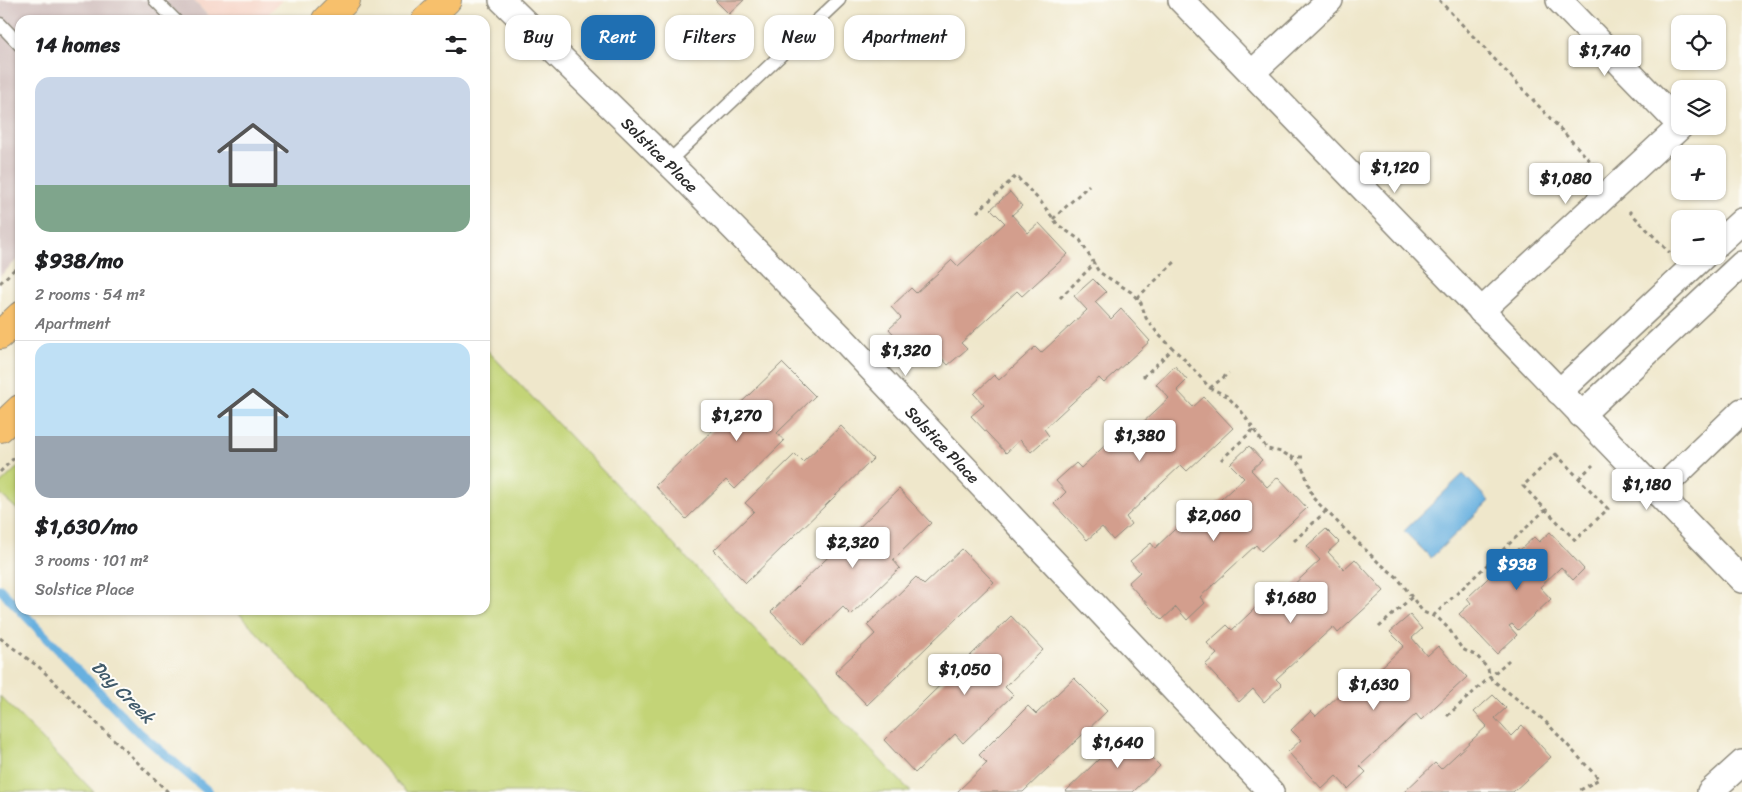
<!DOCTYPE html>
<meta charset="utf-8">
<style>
:root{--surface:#fff;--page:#f2f2f2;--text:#202124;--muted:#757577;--line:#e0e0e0;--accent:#1f6fb2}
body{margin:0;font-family:Sriracha,sans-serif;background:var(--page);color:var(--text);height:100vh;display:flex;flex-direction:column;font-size:19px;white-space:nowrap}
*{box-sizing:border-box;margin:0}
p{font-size:16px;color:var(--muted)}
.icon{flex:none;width:28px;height:28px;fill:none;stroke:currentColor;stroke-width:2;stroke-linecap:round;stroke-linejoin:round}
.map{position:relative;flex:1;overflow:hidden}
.panel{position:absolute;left:15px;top:15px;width:475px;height:600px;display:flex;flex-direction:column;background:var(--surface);border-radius:15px;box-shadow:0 1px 4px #0004}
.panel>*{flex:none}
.guide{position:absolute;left:505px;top:15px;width:475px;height:45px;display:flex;gap:10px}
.fabs{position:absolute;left:1671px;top:15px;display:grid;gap:10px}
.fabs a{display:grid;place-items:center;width:55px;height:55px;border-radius:10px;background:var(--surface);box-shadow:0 1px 4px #0004;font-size:25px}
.price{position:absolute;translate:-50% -42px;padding:0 11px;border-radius:5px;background:#fff;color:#222;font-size:16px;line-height:32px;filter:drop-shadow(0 1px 2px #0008)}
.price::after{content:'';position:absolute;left:50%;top:30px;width:15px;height:11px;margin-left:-8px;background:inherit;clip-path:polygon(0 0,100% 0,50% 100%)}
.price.active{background:var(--accent);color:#fff}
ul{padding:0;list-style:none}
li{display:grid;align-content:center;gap:10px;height:265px;padding:0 20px}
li+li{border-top:1px solid var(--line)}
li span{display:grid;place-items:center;height:155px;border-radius:15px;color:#555}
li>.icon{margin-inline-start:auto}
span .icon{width:90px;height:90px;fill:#fffc;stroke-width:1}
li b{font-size:21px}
h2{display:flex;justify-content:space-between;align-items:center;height:60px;padding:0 20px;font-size:21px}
.chip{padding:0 18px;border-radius:15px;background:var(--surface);box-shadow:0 1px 4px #0004;font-size:18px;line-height:45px}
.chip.active{background:var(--accent);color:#fff}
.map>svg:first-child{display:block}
</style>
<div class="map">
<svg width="1742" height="792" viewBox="0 0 1742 792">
<rect width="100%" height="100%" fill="#fdfcf7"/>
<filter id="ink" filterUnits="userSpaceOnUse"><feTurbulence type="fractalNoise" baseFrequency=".02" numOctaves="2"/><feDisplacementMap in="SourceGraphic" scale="10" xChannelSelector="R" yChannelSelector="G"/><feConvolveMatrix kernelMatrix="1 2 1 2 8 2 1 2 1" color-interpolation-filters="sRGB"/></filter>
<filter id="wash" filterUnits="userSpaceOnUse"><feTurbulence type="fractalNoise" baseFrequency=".0096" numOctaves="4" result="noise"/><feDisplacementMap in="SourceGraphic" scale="20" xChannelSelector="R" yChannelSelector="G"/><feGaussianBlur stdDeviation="1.12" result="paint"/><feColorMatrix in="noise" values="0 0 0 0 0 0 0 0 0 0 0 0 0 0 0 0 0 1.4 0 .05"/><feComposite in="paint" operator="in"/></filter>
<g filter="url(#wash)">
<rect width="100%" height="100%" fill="#efe7cb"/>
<path fill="#f6d2c4" d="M193,0H282L262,20H213Z"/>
<path fill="#d1bfbe" d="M0,0H193L212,20H20V257L0,276Z"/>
<path fill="#c3d477" stroke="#778051" d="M485,348L911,792H406L236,610H485Z
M20,465V512L0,494V484Z
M0,696L94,792H0Z"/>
<path fill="#68b0df" stroke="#4a6e85" d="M1463,474L1489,501L1431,558L1404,531Z"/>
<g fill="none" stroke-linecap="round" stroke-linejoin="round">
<path stroke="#68b0df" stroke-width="9" d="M0,589L20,610
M20,610L135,729L209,792"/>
</g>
<g id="blocks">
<path fill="#d39e8d" d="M715,0H744L729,14Z
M1010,192L1022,206L1012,215L1028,233L1039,223L1068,254L1022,296L1017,291L961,343L967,349L948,365L937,353L923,366L889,329L901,318L891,307L911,288L916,293L952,260L958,266L1005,223L991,209Z
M1093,279L1106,292L1095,302L1111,319L1121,309L1150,341L1104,383L1099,378L1044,429L1049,436L1031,452L1020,440L1006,453L971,416L984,405L974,394L994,375L999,380L1035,347L1041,353L1087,310L1074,296Z
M782,363L815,396L777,433L784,441L735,489L726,480L686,519L655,486Z
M1175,366L1187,380L1177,390L1193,407L1204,397L1233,428L1187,471L1181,465L1126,517L1131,524L1113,540L1102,527L1087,540L1054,504L1066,492L1056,481L1076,463L1081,468L1117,434L1123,441L1169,398L1156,384Z
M841,426L873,459L746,583L714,550L754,511L745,503L795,454L803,462Z
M1249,446L1262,460L1251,470L1267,487L1278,477L1307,508L1261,551L1256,545L1200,597L1205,603L1187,620L1176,607L1162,620L1128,583L1140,572L1130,561L1151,543L1155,548L1191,514L1197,521L1244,478L1230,464Z
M899,489L931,523L893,560L900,568L851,615L843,607L803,645L771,612Z
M1326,529L1339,542L1328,552L1344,569L1355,559L1384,591L1338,633L1333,627L1276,679L1282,685L1264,702L1253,689L1239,702L1205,665L1217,654L1207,643L1227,625L1232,630L1268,596L1274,603L1320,560L1307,546Z
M1550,532L1584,569L1573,580L1561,567L1540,587L1551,599L1518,630L1512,624L1509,626L1517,635L1497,654L1459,614L1471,603L1467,598L1503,564L1508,570L1517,562L1511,555L1518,548L1520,550L1534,537L1539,542Z
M962,549L994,582L867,705L835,672L875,634L867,625L916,577L924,585Z
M1410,615L1422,629L1412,638L1427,656L1438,646L1467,677L1421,720L1416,714L1360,766L1366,772L1348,789L1336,776L1322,789L1288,752L1301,740L1291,730L1311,711L1316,716L1352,683L1358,689L1404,646L1390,632Z
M1011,616L1043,650L1005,687L1013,695L963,743L955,734L915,773L884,740Z
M1074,678L1107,711L1023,792H957L987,763L979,755L1028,706L1036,714Z
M1493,695L1506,708L1495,718L1511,736L1522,725L1551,757L1513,792H1404L1435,763L1441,769L1487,726L1474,712Z
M1127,732L1160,766L1133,792H1065Z"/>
</g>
</g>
<g filter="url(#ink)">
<use href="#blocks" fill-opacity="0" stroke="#8d897b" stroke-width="1"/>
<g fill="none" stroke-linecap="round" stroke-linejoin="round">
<defs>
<path id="lane" d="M155,0L175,20
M0,24L20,45
M668,162L839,0"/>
<g id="street">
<path id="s1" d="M502,0L683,177L843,339L1271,792"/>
<path d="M1181,0L1742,580"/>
<path d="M1559,0L1680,125"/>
<path d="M1252,73L1330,0"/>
<path d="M1718,243L1742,221"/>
<path d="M1481,311L1681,126"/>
<path d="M1559,392L1704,256"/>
<path d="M1581,415L1742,264"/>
<path d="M1657,493L1742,411"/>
<path d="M1710,792L1742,763"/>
</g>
<path id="primary" d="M326,20L346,0
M426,20L447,0
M0,335L20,316
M0,428L20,409"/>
</defs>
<use href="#lane" stroke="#8d897b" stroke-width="15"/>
<use href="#street" stroke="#8d897b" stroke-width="28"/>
<use href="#primary" stroke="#8d897b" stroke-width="30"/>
<path stroke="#8d897b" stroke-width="3" stroke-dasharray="4 4" stroke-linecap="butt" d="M1439,0L1596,167
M1629,211L1670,253
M977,212L1016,176L1041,202L1058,225L1080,240L1099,272L1131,292L1141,303L1146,318L1158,334L1184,359L1210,388L1227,396L1242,412L1267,449L1282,452L1296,460L1304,471L1313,498L1378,562L1397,577L1423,612L1438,618L1449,629L1462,649L1477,656L1488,669L1490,678L1545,721L1599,779L1577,792
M1053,219L1089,185
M0,283L20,264
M1060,298L1095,263
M1137,298L1176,261
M1143,377L1173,349
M1210,388L1229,373
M1556,454L1608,509L1575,540L1523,486Z
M1291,457H1305
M1221,460L1253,430
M0,472L20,452
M1579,478L1593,465
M1294,541L1326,511
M1433,616L1545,510
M1379,627L1412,597
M0,638L40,668L168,792
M1447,716L1509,660"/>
<use href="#lane" stroke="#fff" stroke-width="12"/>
<use href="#street" stroke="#fff" stroke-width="25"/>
<use href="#primary" stroke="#f7c06c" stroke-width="28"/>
</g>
</g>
<g text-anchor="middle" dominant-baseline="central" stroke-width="4" stroke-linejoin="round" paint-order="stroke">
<g font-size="16" fill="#2b2b2b" stroke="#fdfcf7">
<text stroke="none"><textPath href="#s1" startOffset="221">Solstice Place</textPath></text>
<text stroke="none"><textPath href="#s1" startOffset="626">Solstice Place</textPath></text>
</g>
<g font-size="18" font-style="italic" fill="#405a6a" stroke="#fdfcf7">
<text transform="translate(123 692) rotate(45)">Day Creek</text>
</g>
</g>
</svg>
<div class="fabs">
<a><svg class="icon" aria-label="locate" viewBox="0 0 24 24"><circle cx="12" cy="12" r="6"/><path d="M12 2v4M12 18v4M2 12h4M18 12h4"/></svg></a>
<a><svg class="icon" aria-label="layers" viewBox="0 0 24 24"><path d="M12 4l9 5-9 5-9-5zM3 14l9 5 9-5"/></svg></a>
<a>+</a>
<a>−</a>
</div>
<b class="price" style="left:1605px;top:77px">$1,740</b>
<b class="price" style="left:1395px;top:194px">$1,120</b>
<b class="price" style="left:1566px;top:205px">$1,080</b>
<b class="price" style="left:906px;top:377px">$1,320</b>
<b class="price" style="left:737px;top:442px">$1,270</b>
<b class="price" style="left:1140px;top:462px">$1,380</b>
<b class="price" style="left:1647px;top:511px">$1,180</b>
<b class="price" style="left:1214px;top:542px">$2,060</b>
<b class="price" style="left:853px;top:569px">$2,320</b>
<b class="price active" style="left:1517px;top:591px">$938</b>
<b class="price" style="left:1291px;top:624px">$1,680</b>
<b class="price" style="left:965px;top:696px">$1,050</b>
<b class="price" style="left:1374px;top:711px">$1,630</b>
<b class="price" style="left:1118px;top:769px">$1,640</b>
<div class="guide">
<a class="chip">Buy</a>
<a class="chip active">Rent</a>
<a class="chip">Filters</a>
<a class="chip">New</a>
<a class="chip">Apartment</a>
</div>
<section class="panel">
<h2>14 homes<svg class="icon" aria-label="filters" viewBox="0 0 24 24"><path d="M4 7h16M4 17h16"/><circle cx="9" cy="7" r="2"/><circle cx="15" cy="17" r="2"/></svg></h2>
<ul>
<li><span style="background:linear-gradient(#c9d6e8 70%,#7fa58c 0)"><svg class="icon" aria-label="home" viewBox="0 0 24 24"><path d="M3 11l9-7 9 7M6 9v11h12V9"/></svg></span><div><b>$938/mo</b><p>2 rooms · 54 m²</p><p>Apartment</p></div></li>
<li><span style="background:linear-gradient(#bfe0f5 60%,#9aa5b1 0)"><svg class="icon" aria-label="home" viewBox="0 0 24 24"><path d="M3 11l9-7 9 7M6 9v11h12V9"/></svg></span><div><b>$1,630/mo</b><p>3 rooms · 101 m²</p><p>Solstice Place</p></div></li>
</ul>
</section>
</div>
